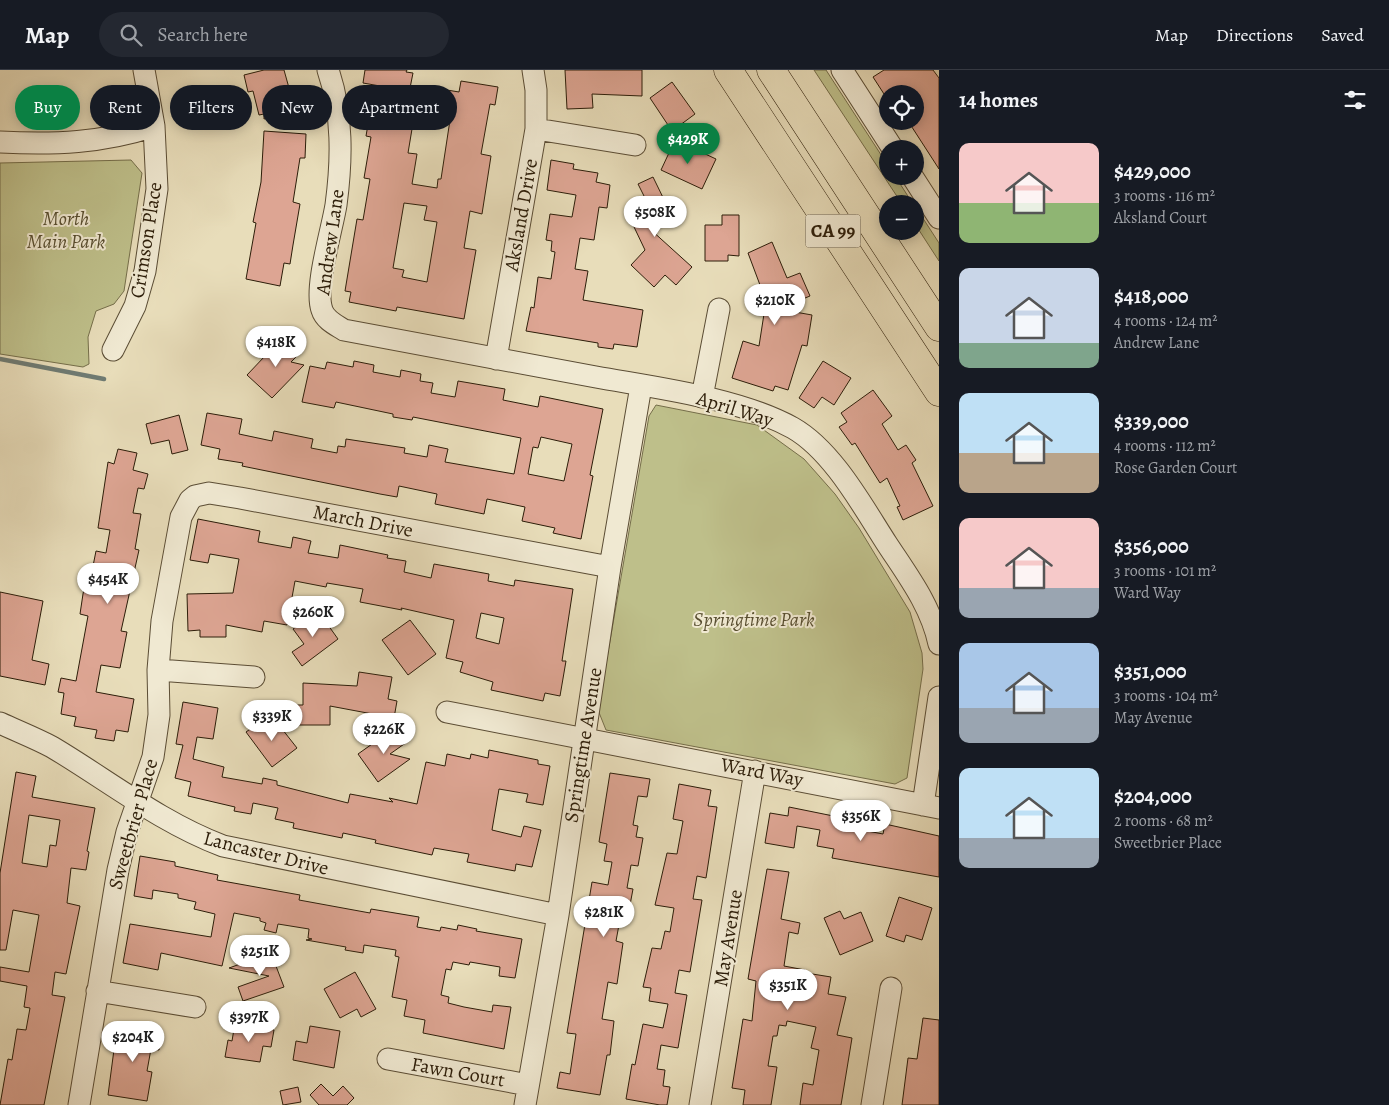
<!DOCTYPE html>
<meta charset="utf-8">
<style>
:root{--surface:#171b24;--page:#242831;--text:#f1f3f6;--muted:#9ea1a6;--line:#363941;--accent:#0b8043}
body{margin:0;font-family:Alegreya,serif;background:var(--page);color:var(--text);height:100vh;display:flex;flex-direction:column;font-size:19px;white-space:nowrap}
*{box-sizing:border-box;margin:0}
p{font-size:16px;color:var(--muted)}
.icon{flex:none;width:28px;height:28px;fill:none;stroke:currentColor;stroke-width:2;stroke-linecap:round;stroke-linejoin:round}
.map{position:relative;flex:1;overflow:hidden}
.sheet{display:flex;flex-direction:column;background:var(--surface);width:450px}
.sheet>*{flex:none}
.top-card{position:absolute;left:15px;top:15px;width:475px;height:45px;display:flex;gap:10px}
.buttons{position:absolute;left:879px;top:15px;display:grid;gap:10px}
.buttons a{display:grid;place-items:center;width:45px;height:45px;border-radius:50%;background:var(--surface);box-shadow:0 2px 12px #0003;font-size:25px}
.price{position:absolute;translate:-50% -42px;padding:0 11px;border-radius:18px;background:#fff;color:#222;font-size:16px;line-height:32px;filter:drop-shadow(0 1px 2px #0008)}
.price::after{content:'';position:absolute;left:50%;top:30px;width:15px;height:11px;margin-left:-8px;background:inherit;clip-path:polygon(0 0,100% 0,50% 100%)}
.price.active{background:var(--accent);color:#fff}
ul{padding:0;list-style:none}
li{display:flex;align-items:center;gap:15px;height:125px;padding:0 20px}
li span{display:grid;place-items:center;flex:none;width:140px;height:100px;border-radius:10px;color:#555}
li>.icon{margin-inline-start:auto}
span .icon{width:60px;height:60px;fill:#fffc;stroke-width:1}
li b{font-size:21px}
h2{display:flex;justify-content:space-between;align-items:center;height:60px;padding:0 20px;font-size:21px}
.tag{padding:0 18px;border-radius:22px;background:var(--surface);box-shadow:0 2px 12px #0003;font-size:18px;line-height:45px}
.tag.active{background:var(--accent);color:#fff}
header{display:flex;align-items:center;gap:30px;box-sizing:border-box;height:70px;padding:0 25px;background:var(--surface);border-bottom:1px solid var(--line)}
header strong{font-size:24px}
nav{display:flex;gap:28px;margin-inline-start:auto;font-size:18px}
.search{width:350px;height:45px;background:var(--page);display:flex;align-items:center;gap:12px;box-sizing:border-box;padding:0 18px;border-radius:28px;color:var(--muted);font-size:19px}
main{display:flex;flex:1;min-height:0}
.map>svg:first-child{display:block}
</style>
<header>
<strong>Map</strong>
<div class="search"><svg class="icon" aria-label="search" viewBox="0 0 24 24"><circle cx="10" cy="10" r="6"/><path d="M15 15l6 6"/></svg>Search here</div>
<nav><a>Map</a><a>Directions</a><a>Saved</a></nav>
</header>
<main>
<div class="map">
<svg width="939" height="1035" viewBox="0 0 939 1035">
<rect width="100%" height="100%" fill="#e8ddba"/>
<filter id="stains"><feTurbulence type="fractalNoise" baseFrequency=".004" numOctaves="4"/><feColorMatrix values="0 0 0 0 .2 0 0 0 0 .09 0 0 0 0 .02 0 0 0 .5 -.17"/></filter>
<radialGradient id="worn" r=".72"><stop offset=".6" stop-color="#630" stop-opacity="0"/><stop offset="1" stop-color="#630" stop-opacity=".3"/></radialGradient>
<path fill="#bebf8a" stroke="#756e4a" d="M814,0H826L887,94L888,106H895L913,134H902Z
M131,90L142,103L124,221L114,234L96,241L88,267L89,294L83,297L0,284V93Z
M915,136L939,173V191L915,154Z
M656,335L757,355L804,389L835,424L859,458L910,542L922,583L923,599L907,708L895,714L606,660L598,640L649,346Z"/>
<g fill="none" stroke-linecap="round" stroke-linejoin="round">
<path stroke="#6f7b73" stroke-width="4.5" d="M0,289L104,309"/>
</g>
<path fill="#dda593" stroke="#2c1d09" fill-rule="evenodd" d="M264,0H284L289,18L296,17L302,39L264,49V44L259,45L253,21L248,22L244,5Z
M365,0H407L406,2L413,3L408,28L417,29L408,83L417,84L412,114L437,118L438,109H441L450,50L442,48L447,20L459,22L461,11L498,17L495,35L490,34L481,84L491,86L482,144L470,141L464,178L476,180L464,249L397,237L396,241L349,232L351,222L345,221L357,149L363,150L370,109L364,108L371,67L366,66L370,43H375L380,16L363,13ZM404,133L427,136L424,150L437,152L427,212L402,207L404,200L393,198Z
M565,0H642V26L592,24L593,38L567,39Z
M884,0H933L939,8V99L908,51H915V24H884L873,7Z
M672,12L695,44L672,61L650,28Z
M264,61L306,64L305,88H300L293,132L300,134L293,175L290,194L284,193L280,216L246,209L256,153L253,152L261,112Z
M675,70L716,89L702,119L661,100Z
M551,90L574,94L573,99L598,103L596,112L610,115L607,138L599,137L594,170L580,168L575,199L588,201L583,230L643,240L637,277L614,274L613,279L598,277V273L526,261L531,237L534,238L538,207L551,209L555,182L551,181L552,171L546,170L550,144L572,147L576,125L547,120Z
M653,107L673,148L650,159L692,197L676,215L665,205L654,217L631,195L645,180L625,138L645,128L638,114Z
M722,145H739V186L728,185V191H705V155H722Z
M772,172L787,208L800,203L810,226L778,239L812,245L807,276L802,275L788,320L775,316L773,321L732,308L743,271L759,276L766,231L748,183Z
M283,267L300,283L291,292L304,295L272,328L247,305Z
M354,291L374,295L373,302L400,307L401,300L421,304L420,311L433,313L431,323L455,327L458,311L505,319L503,330L538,337L540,326L603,339L590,405L593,406L581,469L553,463L555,458L522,451L525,437L487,429L484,444L435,434L437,424L399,416L397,427L380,424L242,396L243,393L218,389L220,379L201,375L207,343L242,349L239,364L272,371L274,361L313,369L311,378L337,383L338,376L345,377L346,369L405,378L404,383L427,387L429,375L448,379L445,392L514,404L521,368L413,347L412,350L393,347V344L336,332L334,338L302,332L310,296L325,299L327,292L353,297ZM541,367L572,374L564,411L528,404L533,377L538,378Z
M823,291L851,308L834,335L822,327L814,338L799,328Z
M873,320L892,346L882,354L898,380L906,375L916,390L912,393L933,436L903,450L897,437L900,436L887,408L880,413L855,373L852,375L839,357L847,352L841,343Z
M179,345L188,380L172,384L169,370L151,374L146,354Z
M118,379L137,383L133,400L148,404L144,419L138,418L133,443L141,444L135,479L139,480L121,561L127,562L120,598L101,595L96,622L134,629L128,662L116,660L114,671L95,668L97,660L74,656L76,647L61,644L64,623L58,622L61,608L76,611L88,546L80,544L83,524L86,510L90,511L96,481L106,483L110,460L98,458L108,392L114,394Z
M198,449L260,461L258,472L291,478L293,467L311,471L308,483L338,488L340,475L388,485L387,488L406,491L404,502L431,508L434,494L489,504L488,511L514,516L515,510L573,519L562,591H566L560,626L545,623L543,631L491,620L493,612L460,602L463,592L446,588L454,550L401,538L402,540L360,532L363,519L327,513L326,517L295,511L287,555L264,551L262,562L226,555V567H200V560L188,561L187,524L233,523L239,489L210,484L208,493L190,490ZM481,543L504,548L499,574L476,568Z
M0,522L43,531L32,590L49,594L45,615L0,606Z
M318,541L338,569L302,596L292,582L304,574L293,559Z
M410,550L436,584L408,605L382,570Z
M359,602L392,607L388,629L397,631L394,648L330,636V655H289V635H303V613L357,616Z
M183,632L218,638L213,669L197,667L193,689L224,697L222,707L262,714L263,708L277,711V715L348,733L350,724L393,732L389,728L417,734L426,692L445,696L447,684L470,689L471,684L488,688L489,680L538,690V694L550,696L543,735L526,732L528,724L499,719L492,760L521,767L524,756L541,760L532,797L516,794L515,801L467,792L469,784L434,778L432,785L375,773L376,770L343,763L342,768L293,758L294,753L275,749L278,738L253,733L251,744L234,741L235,737L188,726L191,712L175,708L183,675L176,674Z
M275,650L297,678L272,697L246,662L259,653L263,659Z
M396,657L407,672L390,684L410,689L378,712L358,684Z
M16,702L36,706L32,727L95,738L87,781L89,782L86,800L71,798L67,833L80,836L66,904L55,902L52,925L65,927L44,1035H0L8,989L12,990L17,959L26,960L30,938L24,937L27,916L0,911V897L29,902L39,845L13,840L6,880H0V803ZM29,745L60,750L56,776L50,775L47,797L22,793Z
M610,703L650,709L647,727L638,726L633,755L638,756L636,767L643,768L638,796L631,795L627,818L633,819L630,835L623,833L616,871L623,873L617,914L608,912L602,949L614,951L610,985H607L600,1025L557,1018L560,1002L570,1004L576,964L567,963L592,812L608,815L612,792L604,791L607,774L599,772Z
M679,714L711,720L708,736L717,737L706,808L697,806L693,829L702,830L690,902L679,900L675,923L687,925L678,978L661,975L657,999L665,1000L663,1016L670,1017L667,1035H660L626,1029L632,994L635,995L643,954L663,958L668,934L649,931L651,918L643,917L652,878L661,879L665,861L670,862L674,838L655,835L667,783L677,784L683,751L673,749Z
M789,737L858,751L857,759L883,764L885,754L939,766V807L832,788L834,779L817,776L820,760L797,756L794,778L765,773L770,743L788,746Z
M140,786L175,792V796L218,805L217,810L300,825L299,830L370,843L371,839L419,847L417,857L440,861L441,857L457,860L458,855L477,859L476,861L522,869L515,908L499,906L500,897L470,892L469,895L453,892L451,900L446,899L441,925L449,927L448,933L464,937L492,942L493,935L511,937L504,979L423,963L425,950L404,946L407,930L392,927L399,887L395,886L396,880L364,875L363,883L345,880L346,877L306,870L312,869L308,868L309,859L278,854L276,863L264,860L266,853L260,851V848L234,843L222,896L161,883L158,900L123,893L130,854L211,867L215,844L194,839L196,832L178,828V824L153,820L152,829L134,826Z
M767,799L789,802L781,849L800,853L798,864L789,862L784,896L805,900L800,902L831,907L828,924L846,927L837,965L852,968L841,1035H800L803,1013L813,1015L819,980L811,978L816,957L787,951L786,956L779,955L777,966H773L768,996L777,997L771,1035H743L745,1020L732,1018L743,949L752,951L756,911L748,909Z
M899,827L932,838L922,870L906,865L904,872L886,866Z
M840,841L844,849L861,842L873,871L840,885L824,848Z
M271,883L284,917L243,931L238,917L269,906L229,898Z
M355,902L376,939L361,947L357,939L340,948L324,919Z
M923,948L939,950V1035H902L908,988L917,989Z
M235,953L274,960L271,977L263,976L260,992L225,987L228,970L232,971Z
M122,955L162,962L159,980L151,979L147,1001L152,1002L147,1031L108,1025L115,972L119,973Z
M310,956L340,961L334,998L293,990L296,971L307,973Z
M321,1014L333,1026L343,1016L354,1028L347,1035H319L310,1025Z
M298,1017L301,1032L283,1035L280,1021Z"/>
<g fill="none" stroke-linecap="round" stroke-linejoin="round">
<defs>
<path id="minor" d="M328,0C343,44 342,90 336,135C332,160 314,218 322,240C325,250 336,255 344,260C428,276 512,292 596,307C657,318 739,328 793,358C833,381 863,437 887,474C908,506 931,536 939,574
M842,0L893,79
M536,59L635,75
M0,72C54,75 102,73 154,56
M912,106L939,148
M113,280L135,236L145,201L157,119L154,56L144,0
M496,289L536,59V20L533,0
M702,327L719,239
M158,600L254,607
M447,642L939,738
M0,653C17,661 35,668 52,677C109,711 160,752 223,776L558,845
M923,735L939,627
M97,921L195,937
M388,989L528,1015
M79,1035L118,800L127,762L153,687L159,645L158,600L162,551L181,447L190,430L195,426L209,423L240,428L610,497
M525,1035L558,845L610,497L641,316
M700,1035L755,701
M872,1035L891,918"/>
<path id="highway" d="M728,0L939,322
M771,0L939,257"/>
</defs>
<use href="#minor" stroke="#5b4d35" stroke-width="23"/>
<use href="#highway" stroke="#2c1d09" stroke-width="29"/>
<use href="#minor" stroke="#f0e9d2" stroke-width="21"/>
<use href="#highway" stroke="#e8ddba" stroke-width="28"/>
</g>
<g text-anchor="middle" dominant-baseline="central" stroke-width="4" stroke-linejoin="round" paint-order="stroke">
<rect fill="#f0e9d2" stroke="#675a45" stroke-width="1" x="805.5" y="144.5" width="55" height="33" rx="4"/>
<g font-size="19" font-weight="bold" fill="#2c1d09">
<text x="833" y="161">CA 99</text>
</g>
<g font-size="20" fill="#2c1d09" stroke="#f0e9d2">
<text transform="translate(521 145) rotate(-80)">Aksland Drive</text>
<text transform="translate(146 170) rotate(-81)">Crimson Place</text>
<text transform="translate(330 172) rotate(-82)">Andrew Lane</text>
<text transform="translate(735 339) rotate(17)">April Way</text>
<text transform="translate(363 451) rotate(11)">March Drive</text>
<text transform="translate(583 675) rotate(-81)">Springtime Avenue</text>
<text transform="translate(762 702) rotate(11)">Ward Way</text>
<text transform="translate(133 754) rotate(-74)">Sweetbrier Place</text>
<text transform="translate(266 783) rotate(14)">Lancaster Drive</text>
<text transform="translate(728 868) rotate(-81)">May Avenue</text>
<text transform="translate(458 1002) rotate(10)">Fawn Court</text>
</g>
<g font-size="20" font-style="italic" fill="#584e30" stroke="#f0e9d2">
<text x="66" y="148">Morth<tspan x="66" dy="23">Main Park</tspan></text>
<text x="754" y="549">Springtime Park</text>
</g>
</g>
<rect width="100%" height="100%" filter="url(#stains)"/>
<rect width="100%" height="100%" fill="url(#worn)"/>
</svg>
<div class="buttons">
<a><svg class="icon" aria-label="locate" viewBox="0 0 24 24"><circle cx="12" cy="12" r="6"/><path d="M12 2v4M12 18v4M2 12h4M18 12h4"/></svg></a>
<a>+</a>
<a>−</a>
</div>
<b class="price active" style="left:688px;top:95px">$429K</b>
<b class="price" style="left:655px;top:168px">$508K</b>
<b class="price" style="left:775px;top:256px">$210K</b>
<b class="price" style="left:276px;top:298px">$418K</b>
<b class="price" style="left:108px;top:535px">$454K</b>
<b class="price" style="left:313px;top:568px">$260K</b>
<b class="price" style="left:272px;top:672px">$339K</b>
<b class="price" style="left:384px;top:685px">$226K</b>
<b class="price" style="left:861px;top:772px">$356K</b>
<b class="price" style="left:604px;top:868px">$281K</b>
<b class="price" style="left:260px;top:907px">$251K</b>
<b class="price" style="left:788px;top:941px">$351K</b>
<b class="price" style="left:249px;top:973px">$397K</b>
<b class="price" style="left:133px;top:993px">$204K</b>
<div class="top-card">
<a class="tag active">Buy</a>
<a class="tag">Rent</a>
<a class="tag">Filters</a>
<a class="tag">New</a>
<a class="tag">Apartment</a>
</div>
</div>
<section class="sheet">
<h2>14 homes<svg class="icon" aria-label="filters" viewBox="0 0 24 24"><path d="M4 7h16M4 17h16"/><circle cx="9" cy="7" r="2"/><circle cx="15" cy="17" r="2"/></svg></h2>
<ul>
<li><span style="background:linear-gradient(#f6c9c9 60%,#8fb573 0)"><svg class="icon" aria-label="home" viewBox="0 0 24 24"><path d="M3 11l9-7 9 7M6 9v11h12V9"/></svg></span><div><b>$429,000</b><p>3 rooms · 116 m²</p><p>Aksland Court</p></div></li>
<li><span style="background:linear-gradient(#c9d6e8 75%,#7fa58c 0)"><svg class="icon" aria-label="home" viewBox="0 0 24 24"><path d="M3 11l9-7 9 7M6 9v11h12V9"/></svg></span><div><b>$418,000</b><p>4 rooms · 124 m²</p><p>Andrew Lane</p></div></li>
<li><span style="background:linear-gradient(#bfe0f5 60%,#b9a48a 0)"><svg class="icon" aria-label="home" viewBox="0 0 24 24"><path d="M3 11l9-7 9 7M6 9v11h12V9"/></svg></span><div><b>$339,000</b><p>4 rooms · 112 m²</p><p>Rose Garden Court</p></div></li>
<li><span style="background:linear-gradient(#f6c9c9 70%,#9aa5b1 0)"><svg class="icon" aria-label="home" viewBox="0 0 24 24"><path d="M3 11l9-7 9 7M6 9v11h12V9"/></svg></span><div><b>$356,000</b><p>3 rooms · 101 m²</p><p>Ward Way</p></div></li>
<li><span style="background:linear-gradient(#a9c7e8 65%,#9aa5b1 0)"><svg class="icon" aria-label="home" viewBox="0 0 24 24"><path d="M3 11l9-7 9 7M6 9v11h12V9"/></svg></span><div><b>$351,000</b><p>3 rooms · 104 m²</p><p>May Avenue</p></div></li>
<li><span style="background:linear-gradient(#bfe0f5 70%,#9aa5b1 0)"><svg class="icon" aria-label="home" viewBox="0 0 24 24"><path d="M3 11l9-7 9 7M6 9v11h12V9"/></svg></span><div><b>$204,000</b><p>2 rooms · 68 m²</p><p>Sweetbrier Place</p></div></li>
</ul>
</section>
</main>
